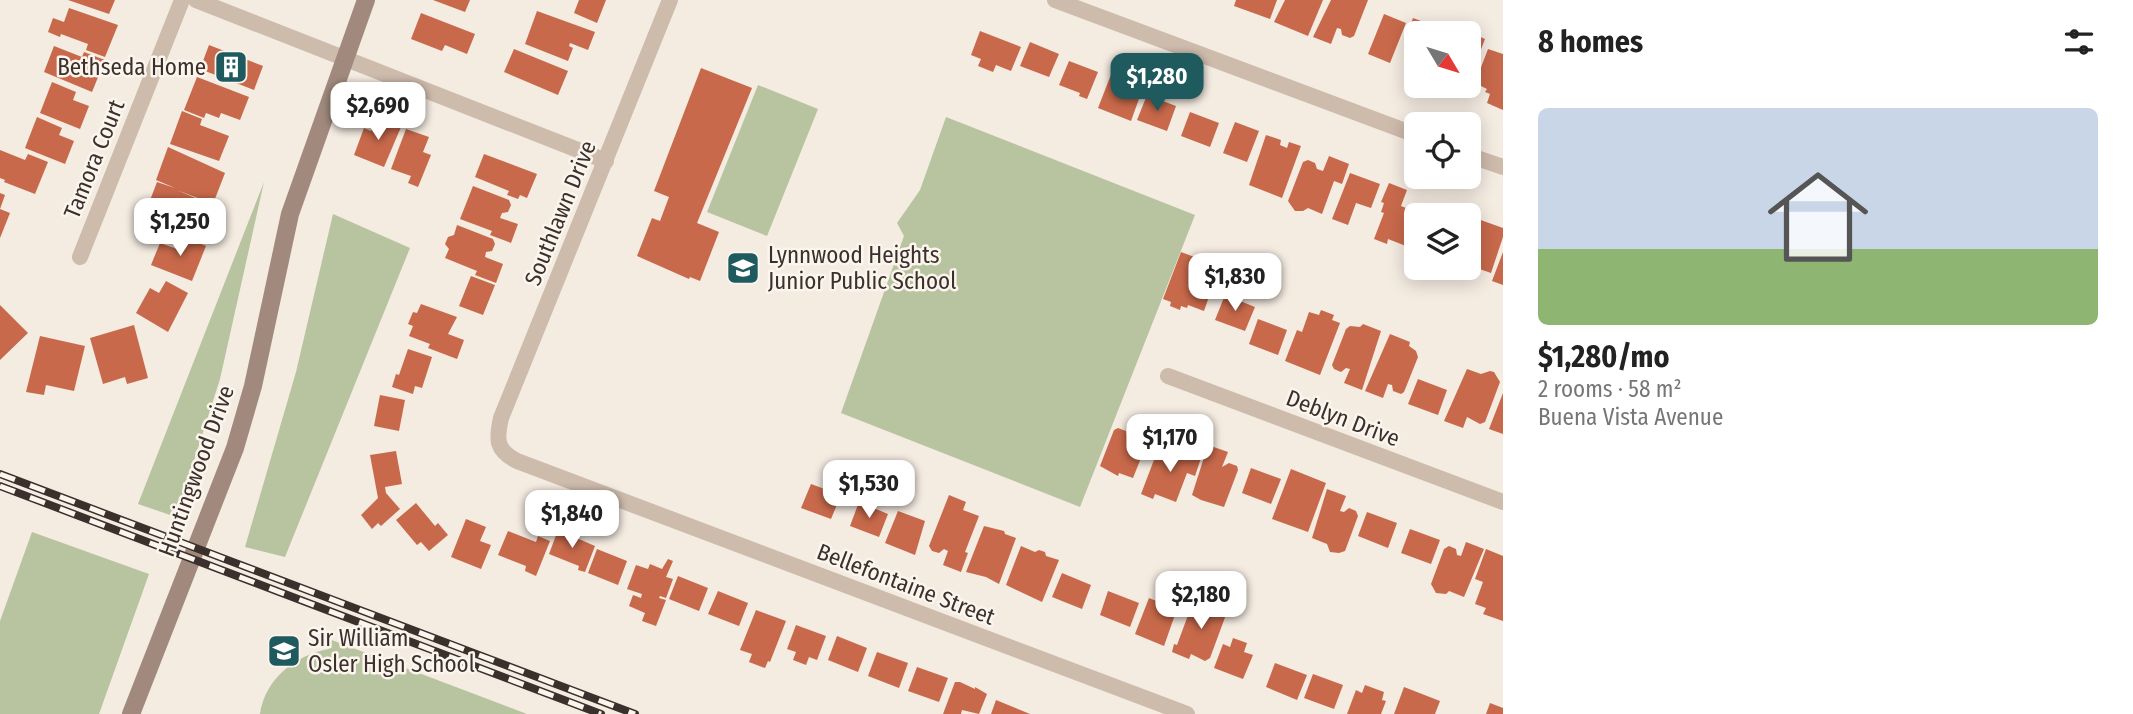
<!DOCTYPE html>
<meta charset="utf-8">
<style>
:root{--surface:#fff;--page:#f6f6f6;--text:#222;--muted:#767676;--line:#e0e0e0;--accent:#1f5a5e}
body{margin:0;font-family:"Fira Sans Condensed",sans-serif;background:var(--page);color:var(--text);height:100vh;display:flex;flex-direction:column;font-size:26px;white-space:nowrap}
*{box-sizing:border-box;margin:0}
p{font-size:23px;color:var(--muted)}
.icon{flex:none;width:38px;height:38px;fill:none;stroke:currentColor;stroke-width:2;stroke-linecap:round;stroke-linejoin:round}
.map{position:relative;flex:1;overflow:hidden}
.details{display:flex;flex-direction:column;background:var(--surface);width:630px}
.details>*{flex:none}
.needle{width:46px;rotate:128deg}
.fabs{position:absolute;left:1404px;top:21px;display:grid;gap:14px}
.fabs a{display:grid;place-items:center;width:77px;height:77px;border-radius:10px;background:var(--surface);box-shadow:0 4px 18px #0003;font-size:35px}
.price{position:absolute;translate:-50% -60px;padding:0 16px;border-radius:14px;background:#fff;color:#222;font-size:23px;line-height:46px;filter:drop-shadow(0 2px 4px #0008)}
.price::after{content:'';position:absolute;left:50%;top:42px;width:21px;height:16px;margin-left:-10px;background:inherit;clip-path:polygon(0 0,100% 0,50% 100%)}
.price.selected{background:var(--accent);color:#fff}
ul{padding:0;list-style:none}
li{display:grid;align-content:center;gap:14px;height:371px;padding:0 35px}
li+li{border-top:2px solid var(--line)}
li span{display:grid;place-items:center;height:217px;border-radius:10px;color:#555}
li>.icon{margin-inline-start:auto}
span .icon{width:126px;height:126px;fill:#fffc;stroke-width:1}
li b{font-size:30px}
h2{display:flex;justify-content:space-between;align-items:center;height:84px;padding:0 35px;font-size:30px}
main{display:flex;flex:1;min-height:0}
.map>svg:first-child{display:block}
</style>
<main>
<div class="map">
<svg width="1503" height="714" viewBox="0 0 1503 714">
<rect width="100%" height="100%" fill="#f4ebe1"/>
<path fill="#b8c4a0" d="M758,85L818,109L767,236L707,212Z
M946,117L1195,215L1080,507L841,413L904,236L897,223L920,190Z
M264,182L220,379L176,517L138,504Z
M333,214L410,248L285,557L245,547L296,372Z
M32,532L149,574L99,714H0V621Z
M329,639L527,714H260C265,679 295,655 329,649L326,647Z"/>
<path fill="#c8694b" d="M68,0H115L109,14Z
M433,0H470L465,12Z
M579,0H606L597,23L574,13Z
M1236,0H1277L1270,19L1234,6Z
M1285,0H1323L1308,36L1274,22Z
M1331,0H1368L1354,36L1350,38L1342,35L1341,29L1337,28L1331,44L1313,37Z
M69,8L118,25L105,57L86,50L88,44L61,34L60,37L48,32L53,18L64,22Z
M537,11L595,32L588,50L570,43L569,46L573,48L568,61L525,44Z
M421,13L475,34L467,54L445,45L442,51L411,39Z
M1384,14L1406,23L1390,63L1368,54Z
M1413,18L1445,30L1444,33H1416V81L1404,76L1415,44L1405,40Z
M1461,28L1485,39L1475,65L1479,67L1469,96L1450,89L1451,86H1468V33H1459Z
M980,31L1021,47L1011,71L996,65L993,72L978,66L981,59L971,55Z
M1030,42L1059,54L1049,77L1020,66Z
M209,45L263,66L254,90L200,69Z
M54,46L82,57L84,52L105,60L92,92L44,72Z
M514,49L568,71L558,95L504,72Z
M1488,49L1503,54V110L1487,103L1490,94L1485,92L1487,89L1475,83Z
M1069,61L1098,72L1087,99L1079,96L1080,93L1059,85Z
M701,68L752,88L697,223L719,232L700,281L690,277L689,279L637,256L652,218L660,221L669,197L654,191Z
M1112,72L1144,85L1131,121L1098,108Z
M197,77L249,97L240,120L221,113L219,118L206,113L204,118L184,110Z
M52,82L76,92L73,100L89,106L80,129L40,113Z
M1147,95L1176,106L1167,131L1137,120Z
M182,111L202,119L200,125L229,136L219,161L170,144Z
M1190,112L1219,123L1210,147L1181,136Z
M37,117L62,128L59,135L74,141L65,164L25,148Z
M376,117L401,127L384,167L354,155L364,128L371,131Z
M1235,122L1259,131L1247,162L1223,153Z
M406,129L429,137L423,152L431,155L418,187L408,183L411,176L391,169Z
M1266,135L1281,140L1280,145L1287,148L1289,142L1301,146L1282,198L1249,185Z
M168,147L225,173L213,204L177,190L207,203L195,236L144,216L157,182L175,188L156,180Z
M0,150L25,160L28,154L48,162L35,194L4,182L5,180L0,178Z
M484,154L537,174L527,198L520,195L518,199L507,195L509,191L475,177Z
M1329,156L1349,164L1342,184L1334,181L1322,214L1308,208L1303,211H1295L1288,201L1303,162L1308,160L1315,163L1317,169L1323,171Z
M1350,173L1380,184L1371,208L1356,203L1348,225L1332,219Z
M1389,183L1407,190L1401,206L1406,208L1410,205L1417,207L1419,211L1416,215L1406,246L1388,239L1387,244L1374,239L1384,213L1381,212L1384,203L1381,202Z
M473,186L509,200L511,205L508,212L502,213L500,218L518,224L511,243L490,235L492,231L460,219Z
M0,193L5,195L0,209L10,213L0,238Z
M1448,206L1466,213L1465,215H1444Z
M1475,218L1503,228V237L1491,273L1468,265V237Z
M457,225L493,239L495,244L492,251L486,252L485,257L503,264L496,283L475,275L477,271L445,258L449,249L445,244L448,237L454,235Z
M182,236L206,246L192,281L151,265L160,243L177,249Z
M1181,252L1205,261L1197,283L1212,288L1204,311L1188,305L1187,308L1181,306L1180,310L1170,306L1171,302L1163,299Z
M1503,252V285L1492,281Z
M471,276L495,285L483,315L459,306Z
M166,281L188,293L168,332L136,313L150,288L159,293Z
M1225,295L1255,307L1245,331L1215,320Z
M421,304L457,317L448,334L464,340L457,359L428,348L430,344L409,336L413,326L408,324L413,312L417,313Z
M0,305L28,333L0,360Z
M1321,310L1334,315L1332,320L1340,323L1320,375L1285,361L1297,330L1302,332L1309,312L1319,315Z
M1258,319L1287,330L1278,355L1249,344Z
M1363,324L1381,331L1362,390L1344,383L1350,369L1346,368L1341,372L1334,369L1332,365L1346,329L1350,326L1360,327Z
M134,325L148,378L127,384L125,377L103,384L90,338Z
M1390,334L1410,342L1409,346L1416,351L1418,357L1404,392L1401,394L1393,391L1392,385L1388,384L1383,398L1365,391Z
M40,336L85,346L74,391L46,385L44,395L26,392Z
M408,349L432,357L422,388L415,386L413,394L392,387L396,374L399,375Z
M1467,369L1481,374L1490,371L1494,372L1500,382L1485,422L1480,424L1467,417L1463,428L1444,421Z
M1418,379L1447,390L1438,415L1408,404Z
M1503,393V434L1489,429Z
M380,395L405,400L399,431L374,426Z
M1118,428L1126,431L1127,436L1131,438L1134,431L1155,439L1147,460L1141,458L1133,478L1119,473L1118,476L1100,466L1114,430Z
M1208,445L1228,452L1222,467L1229,463L1237,466L1238,470L1224,507L1201,500L1192,495Z
M1181,447L1202,455L1195,476L1187,473L1176,502L1155,494L1153,499L1141,494L1157,452L1161,450L1168,453L1170,458L1176,461Z
M396,451L402,484L385,487L386,493L400,509L381,526L378,523L372,529L361,515L378,498L370,455Z
M1251,468L1281,479L1271,504L1242,493Z
M1291,469L1326,483L1308,532L1272,519Z
M811,484L841,495L831,519L801,508Z
M1327,489L1346,496L1340,511L1344,512L1349,508L1356,511L1358,516L1345,551L1339,553L1330,552L1327,544L1312,538Z
M949,495L966,502L963,510L979,516L965,552L968,553L961,572L943,565L948,551L944,549L939,553L932,551L929,546Z
M859,502L888,514L879,537L850,526Z
M416,503L435,526L438,523L448,535L429,551L421,542L417,545L396,520Z
M898,511L925,521L915,555L885,543Z
M1367,512L1397,523L1388,548L1358,536Z
M466,519L486,527L480,541L491,545L481,569L451,557Z
M984,526L1004,531L1005,534L1016,538L999,584L986,577L966,572Z
M1410,529L1440,540L1431,564L1401,553Z
M558,530L595,546L585,572L578,570L579,566L549,554Z
M508,531L536,542L538,536L550,541L536,576L525,571L526,566L498,555Z
M1466,542L1484,549L1464,597L1449,591L1446,594L1436,593L1431,584L1444,549L1449,546L1456,549L1457,555L1461,556Z
M1021,546L1035,552L1039,550L1045,552L1046,556L1059,560L1042,602L1006,585Z
M597,549L627,561L618,585L588,573Z
M1486,549L1503,556V621L1483,614L1486,608L1475,604L1483,582L1475,579Z
M668,559L673,561L666,577L673,579L666,598L660,596L659,598L666,600L656,626L642,621L645,613L629,606L633,595L641,598L642,594L627,589L636,565L648,569L650,564L662,569Z
M1062,573L1091,585L1082,609L1052,597Z
M678,576L708,588L699,611L669,599Z
M718,591L748,603L739,626L708,614Z
M1108,591L1139,603L1130,627L1100,615Z
M1149,598L1177,609L1164,646L1135,634Z
M1194,599L1204,603L1209,599L1215,602L1217,608L1227,612L1210,658L1205,661L1191,654L1189,659L1172,652L1174,644L1177,645Z
M756,610L786,621L770,662L768,661L765,668L749,662L752,654L740,650Z
M796,625L826,636L817,660L809,657L806,665L793,660L796,652L787,649Z
M837,636L867,648L858,672L828,660Z
M1233,638L1247,643L1244,652L1253,655L1243,679L1214,668L1223,644L1230,647Z
M877,652L908,663L899,688L868,676Z
M1275,663L1307,675L1297,700L1266,687Z
M917,667L948,678L939,702L908,691Z
M1313,674L1343,685L1334,709L1304,698Z
M955,682H960L975,689V687L987,694L979,714L962,710L961,714H943Z
M1365,685L1384,692L1382,700L1386,701L1381,714H1347L1356,690L1362,693Z
M1404,687L1440,701L1435,714H1394Z
M996,700L1030,714H991Z
M1490,703L1503,708V714H1486Z"/>
<g fill="none" stroke-linecap="round" stroke-linejoin="round">
<path stroke="#cdbbac" stroke-width="16" d="M196,0L606,161
M670,0L501,418C496,440 496,450 517,461L1187,714
M1055,0L1416,135
M1468,155L1503,167
M80,257L182,0
M1168,376L1503,502"/>
<path stroke="#a18a7d" stroke-width="18" d="M131,714L235,448L253,386L290,214L366,0"/>
<defs>
<path id="rail" d="M0,474L635,714
M0,486L601,714"/>
</defs>
<use href="#rail" stroke="#3b302b" stroke-width="8"/>
<use href="#rail" stroke="#fbf5ee" stroke-width="5" stroke-dasharray="16" stroke-linecap="butt"/>
</g>
<defs>
<symbol id="building-square" viewBox="-11 -11 22 22"><rect x="-9" y="-9" width="18" height="18" rx="4" fill="#1f5a5e" stroke="#fbf5ee"/><path d="M-4-6H4V6H1V3H-1V6H-4ZM-2.5-4.3h1.7v1.8h-1.7ZM.8-4.3h1.7v1.8H.8ZM-2.5-1h1.7V.8h-1.7ZM.8-1h1.7V.8H.8Z" fill="#fff"/></symbol>
<symbol id="school-square" viewBox="-11 -11 22 22"><rect x="-9" y="-9" width="18" height="18" rx="4" fill="#1f5a5e" stroke="#fbf5ee"/><path d="M0-5L7-2L0 1L-7-2ZM-4 1L0 2.5L4 1V4Q0 6-4 4Z" fill="#fff"/></symbol>
</defs>
<g fill-rule="evenodd">
<use href="#building-square" x="212" y="48" width="38" height="38"/>
<use href="#school-square" x="724" y="249" width="38" height="38"/>
<use href="#school-square" x="265" y="632" width="38" height="38"/>
</g>
<g text-anchor="middle" dominant-baseline="central" stroke-width="5" stroke-linejoin="round" paint-order="stroke">
<g font-size="23" fill="#3b302b" stroke="#fbf5ee" text-anchor="start">
<text x="206" y="67" text-anchor="end">Bethseda Home</text>
<text x="768" y="255">Lynnwood Heights<tspan x="768" dy="26">Junior Public School</tspan></text>
<text x="308" y="638">Sir William<tspan x="308" dy="26">Osler High School</tspan></text>
</g>
<g font-size="23" fill="#3b302b" stroke="#fbf5ee">
<text transform="translate(94 159) rotate(-68)">Tamora Court</text>
<text transform="translate(560 213) rotate(-68)">Southlawn Drive</text>
<text transform="translate(1343 418) rotate(21)">Deblyn Drive</text>
<text transform="translate(196 471) rotate(-70)">Huntingwood Drive</text>
<text transform="translate(906 584) rotate(21)">Bellefontaine Street</text>
</g>
</g>
</svg>
<div class="fabs">
<a><svg class="needle" viewBox="-14 -14 28 28"><path d="M0-13l5 13h-10z" fill="#e53935"/><path d="M0 13l5-13h-10z" fill="#767676"/></svg></a>
<a><svg class="icon" aria-label="locate" viewBox="0 0 24 24"><circle cx="12" cy="12" r="6"/><path d="M12 2v4M12 18v4M2 12h4M18 12h4"/></svg></a>
<a><svg class="icon" aria-label="layers" viewBox="0 0 24 24"><path d="M12 4l9 5-9 5-9-5zM3 14l9 5 9-5"/></svg></a>
</div>
<b class="price selected" style="left:1157px;top:113px">$1,280</b>
<b class="price" style="left:378px;top:142px">$2,690</b>
<b class="price" style="left:180px;top:258px">$1,250</b>
<b class="price" style="left:1235px;top:313px">$1,830</b>
<b class="price" style="left:1170px;top:474px">$1,170</b>
<b class="price" style="left:869px;top:520px">$1,530</b>
<b class="price" style="left:572px;top:550px">$1,840</b>
<b class="price" style="left:1201px;top:631px">$2,180</b>
</div>
<section class="details">
<h2>8 homes<svg class="icon" aria-label="filters" viewBox="0 0 24 24"><path d="M4 7h16M4 17h16"/><circle cx="9" cy="7" r="2"/><circle cx="15" cy="17" r="2"/></svg></h2>
<ul>
<li><span style="background:linear-gradient(#c9d6e8 65%,#8fb573 0)"><svg class="icon" aria-label="home" viewBox="0 0 24 24"><path d="M3 11l9-7 9 7M6 9v11h12V9"/></svg></span><div><b>$1,280/mo</b><p>2 rooms · 58 m²</p><p>Buena Vista Avenue</p></div></li>
</ul>
</section>
</main>
